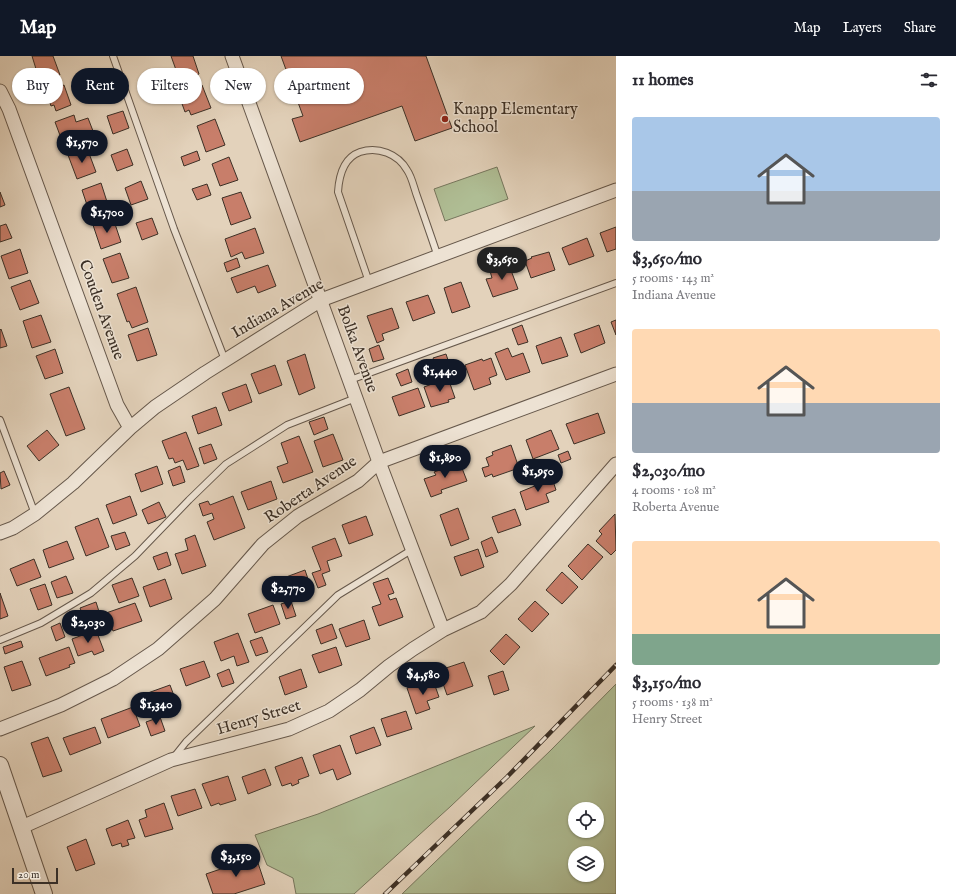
<!DOCTYPE html>
<meta charset="utf-8">
<style>
:root{--surface:#fff;--page:#f2f2f3;--text:#2b2b33;--muted:#7c7c81;--accent:#111827}
body{margin:0;font-family:"IM FELL English",serif;background:var(--page);color:var(--text);height:100vh;display:flex;flex-direction:column;font-size:15px;white-space:nowrap}
*{box-sizing:border-box;margin:0}
p{font-size:13px;color:var(--muted)}
.icon{flex:none;width:22px;height:22px;fill:none;stroke:currentColor;stroke-width:2;stroke-linecap:round;stroke-linejoin:round}
.map{position:relative;flex:1;overflow:hidden}
.side{display:flex;flex-direction:column;background:var(--surface);width:340px}
.side>*{flex:none}
.hud{position:absolute;left:12px;top:12px;width:380px;height:36px;display:flex;gap:8px}
.tools{position:absolute;left:568px;top:746px;display:grid;gap:8px}
.tools a{display:grid;place-items:center;width:36px;height:36px;border-radius:50%;background:var(--surface);box-shadow:0 1px 3px #0004;font-size:20px}
.scale{position:absolute;left:12px;bottom:10px;width:46px;box-sizing:border-box;padding-left:4px;border:2px solid #3c3026;border-top:0;font-size:11px;line-height:14px;white-space:nowrap;color:#3c3026;-webkit-text-stroke:3px #ede2d3;paint-order:stroke}
.price{position:absolute;translate:-50% -34px;padding:0 9px;border-radius:14px;background:var(--accent);color:#fff;font-size:13px;line-height:26px;filter:drop-shadow(0 1px 2px #0008)}
.price::after{content:'';position:absolute;left:50%;top:24px;width:12px;height:9px;margin-left:-6px;background:inherit;clip-path:polygon(0 0,100% 0,50% 100%)}
.price.selected{background:#222;color:#fff}
ul{padding:0;list-style:none}
li{display:grid;align-content:center;gap:8px;height:212px;padding:0 16px}
li span{display:grid;place-items:center;height:124px;border-radius:4px;color:#555}
li>.icon{margin-inline-start:auto}
span .icon{width:72px;height:72px;fill:#fffc;stroke-width:1}
li b{font-size:17px}
h2{display:flex;justify-content:space-between;align-items:center;height:48px;padding:0 16px;font-size:17px}
.pill{padding:0 14px;border-radius:18px;background:var(--surface);box-shadow:0 1px 3px #0004;font-size:14px;line-height:36px}
.pill.selected{background:var(--accent);color:#fff}
header{display:flex;align-items:center;gap:24px;box-sizing:border-box;height:56px;padding:0 20px;background:var(--accent);color:#fff}
header strong{font-size:19px}
nav{display:flex;gap:22px;margin-inline-start:auto;font-size:14px}
main{display:flex;flex:1;min-height:0}
.map>svg:first-child{display:block}
</style>
<header>
<strong>Map</strong>
<nav><a>Map</a><a>Layers</a><a>Share</a></nav>
</header>
<main>
<div class="map">
<svg width="616" height="838" viewBox="0 0 616 838">
<rect width="100%" height="100%" fill="#e3d2bb"/>
<filter id="stains"><feTurbulence type="fractalNoise" baseFrequency=".005" numOctaves="4"/><feColorMatrix values="0 0 0 0 .2 0 0 0 0 .09 0 0 0 0 .02 0 0 0 .5 -.17"/></filter>
<radialGradient id="worn" r=".72"><stop offset=".6" stop-color="#630" stop-opacity="0"/><stop offset="1" stop-color="#630" stop-opacity=".3"/></radialGradient>
<path fill="#afbd94" stroke="#76765d" fill-rule="evenodd" d="M497,111L508,143L445,165L434,133Z
M616,628V838H402L551,694ZM575,753H597V775H575ZM575,797H597V819H575Z
M535,670L451,750L354,838H296L293,822L267,809L255,779L318,758Z"/>
<path fill="#c87e6a" stroke="#3c3026" d="M32,0H53L60,19L40,26Z
M171,0H193L199,18L180,25Z
M281,0H426L452,72L415,85L402,50L300,86L292,63L303,60Z
M64,29L71,49L56,55L54,49L51,50L48,41L51,40L49,35Z
M202,29L211,52L191,59L189,54L185,56L181,45L185,43L183,36Z
M123,55L129,72L113,78L107,60Z
M74,59L76,66L88,62L93,75L81,79L82,83L64,90L55,66Z
M215,63L225,89L206,96L197,70Z
M87,92L96,116L77,123L68,99Z
M127,93L133,109L117,115L111,99Z
M197,95L200,104L184,110L181,101Z
M229,101L238,124L220,130L212,108Z
M141,125L148,143L131,149L125,132Z
M101,127L109,152L90,158L82,134Z
M207,128L211,139L197,144L192,133Z
M0,136L5,149L0,151Z
M241,136L251,162L231,169L222,142Z
M113,162L121,186L101,193L93,169Z
M152,162L158,178L142,184L136,167Z
M6,168L12,182L0,186V170Z
M616,171V193L607,196L600,177Z
M255,172L264,197L245,203L242,196L231,201L225,183Z
M587,182L594,200L569,209L562,192Z
M20,193L28,217L9,223L1,200Z
M549,196L555,214L531,222L525,205L532,202L531,201Z
M120,197L129,222L112,227L103,203Z
M237,202L240,211L227,216L224,207Z
M268,209L276,230L258,237L255,230L237,237L231,222Z
M509,209L518,233L493,241L486,223L492,222L490,215Z
M30,224L39,247L20,254L11,231Z
M461,226L470,251L452,257L444,232Z
M136,231L148,266L132,272L129,265L127,266L117,238Z
M428,239L435,257L413,265L406,246Z
M392,252L399,272L382,278L384,284L377,287L367,260Z
M41,259L51,286L32,292L23,265Z
M616,264V279L611,266Z
M522,269L528,286L518,289L512,273Z
M599,269L605,287L581,297L574,278Z
M148,272L157,299L137,305L128,279Z
M1,273L7,290L0,292V274Z
M561,281L568,300L542,308L536,290Z
M379,289L384,303L373,306L369,293Z
M508,292L512,301L523,297L530,316L506,324L495,297Z
M55,293L63,317L45,323L36,300Z
M305,298L315,332L299,339L287,305Z
M446,298L450,310L438,315L433,302Z
M491,302L497,319L489,322L491,328L474,334L465,309L482,303L483,305Z
M275,309L282,329L259,338L251,318Z
M408,313L412,326L401,330L396,318Z
M448,322L455,342L448,344L449,346L431,351L424,331Z
M246,328L252,346L229,355L222,337Z
M69,331L85,373L66,380L50,338Z
M418,332L425,351L399,360L392,341Z
M216,351L222,369L198,378L192,360Z
M598,357L605,377L574,388L566,368Z
M324,361L328,373L314,379L309,366Z
M47,374L59,389L39,405L27,390Z
M551,374L559,393L533,403L526,384Z
M186,376L199,410L187,414L183,404L175,407L173,402L169,403L162,385Z
M333,378L343,404L323,411L314,385Z
M299,380L313,416L283,427L277,411L288,407L281,387Z
M211,388L217,403L204,408L199,392Z
M511,389L519,412L493,421L492,418L485,421L482,412L489,410L486,402L493,399L492,396Z
M568,395L571,403L561,407L558,399Z
M460,407L467,425L441,434L442,437L431,441L424,423L436,419L434,416Z
M157,410L163,428L141,436L135,418Z
M180,410L185,426L173,430L168,415Z
M4,415L10,429L1,433L0,417Z
M551,419L556,434L546,438L549,446L526,454L520,436L542,427L540,423Z
M271,425L277,443L248,454L241,436Z
M130,440L137,459L113,468L106,449Z
M233,440L245,472L214,484L207,466L214,463L212,457L203,460L199,448L208,445L210,449Z
M159,446L166,461L148,468L142,454Z
M458,452L469,483L451,490L440,459Z
M515,453L521,469L498,477L492,461Z
M615,458L616,494L611,499L596,485L602,478L599,475Z
M366,460L373,479L349,488L342,469Z
M98,462L109,491L86,500L75,471Z
M125,476L130,489L116,494L111,480Z
M195,479L206,510L182,518L175,498L188,494L185,483Z
M492,481L498,496L486,501L481,486Z
M335,482L342,500L327,505L330,515L322,518L326,529L318,532L312,517L321,514L312,491Z
M67,485L74,503L49,512L43,494Z
M588,488L603,501L582,524L568,510Z
M478,493L484,511L461,520L454,501Z
M167,496L171,509L158,514L153,501Z
M34,503L41,521L17,530L10,513Z
M305,514L311,532L285,542L278,524Z
M562,516L578,531L562,548L546,534Z
M66,520L73,537L57,542L51,526Z
M132,522L139,540L119,547L112,529Z
M388,522L394,537L388,539L390,544L396,542L403,561L379,570L372,551L381,548L373,527Z
M165,523L172,543L150,551L143,531Z
M45,528L52,549L38,554L30,533Z
M0,537L8,560L0,563Z
M291,545L296,560L286,563L281,548Z
M535,545L549,558L532,576L518,563Z
M96,546L101,562L86,567L80,552Z
M135,547L142,565L113,575L106,557Z
M273,549L280,568L255,577L248,558Z
M364,564L370,583L346,591L339,573Z
M60,567L65,581L56,585L51,571Z
M332,568L337,582L321,588L316,574Z
M96,574L104,595L94,599L92,595L78,600L72,583Z
M238,577L249,606L237,610L234,600L221,605L214,586Z
M506,578L520,591L504,609L490,595Z
M262,581L268,596L256,600L250,585Z
M21,585L23,591L5,598L3,591Z
M69,591L75,607L69,609L70,611L46,620L39,602Z
M336,591L342,609L319,617L312,599Z
M22,605L31,629L12,635L4,611Z
M204,605L210,621L186,630L180,613Z
M464,606L473,630L447,639L440,619L447,617L446,612Z
M229,613L234,627L222,631L217,618Z
M301,613L307,631L285,639L279,621Z
M503,615L509,634L494,639L488,620Z
M433,624L439,641L427,645L430,653L416,658L407,632Z
M170,629L177,648L152,657L145,638Z
M133,651L140,670L108,682L101,663Z
M406,655L412,673L387,681L381,663Z
M160,661L165,675L151,680L146,666Z
M95,671L101,687L70,699L63,682Z
M374,671L381,689L356,698L350,680Z
M48,681L62,715L43,721L31,687Z
M340,689L351,718L337,724L333,713L320,718L313,699Z
M302,701L309,720L298,724L299,727L292,730L291,727L282,730L275,711Z
M265,713L271,729L248,738L242,721Z
M228,720L236,744L220,749L219,747L211,750L202,728Z
M195,733L202,752L178,760L171,740Z
M164,747L173,773L145,781L139,764L147,761L145,754Z
M128,764L135,782L127,784L129,789L122,791L121,787L112,790L106,773Z
M86,783L95,808L76,815L67,791Z
M256,801L265,828L234,838H213L206,818Z"/>
<g fill="none" stroke-linecap="round" stroke-linejoin="round">
<defs>
<path id="service" d="M113,0L174,173L225,304
M369,226L338,136C339,120 343,102 360,96C378,90 398,98 407,114C412,121 414,132 417,140C424,160 431,180 438,201
M350,324L616,227
M0,364L35,458
M0,584L41,567L91,537L135,500L189,444L226,408L287,369L356,342
M174,701L186,686L338,539L413,493"/>
<path id="minor" d="M232,0L379,406L443,574
M0,35L9,53L117,349L130,372
M0,477L13,472L35,458L73,427L130,372L155,351L205,317L321,244L616,134
M0,673L61,649L113,623L158,593L215,543L263,488L298,460L358,425L379,406L616,318
M22,771L171,704L289,673L329,655L360,634L389,610L413,593L443,574L481,556L511,528L616,408"/>
<path id="tertiary" d="M0,709L44,838"/>
</defs>
<use href="#service" stroke="#66584b" stroke-width="8"/>
<use href="#minor" stroke="#66584b" stroke-width="15"/>
<use href="#tertiary" stroke="#66584b" stroke-width="18"/>
<use href="#service" stroke="#ede2d3" stroke-width="6"/>
<use href="#minor" stroke="#ede2d3" stroke-width="13"/>
<use href="#tertiary" stroke="#ede2d3" stroke-width="16"/>
<defs>
<path id="rail" d="M385,838L507,721L616,609"/>
</defs>
<use href="#rail" stroke="#3c3026" stroke-width="4.5"/>
<use href="#rail" stroke="#ede2d3" stroke-width="3" stroke-dasharray="9" stroke-linecap="butt"/>
</g>
<circle fill="#8f2418" stroke="#ede2d3" stroke-width="1.5" cx="445" cy="63" r="4"/>
<g text-anchor="middle" dominant-baseline="central" stroke-width="3" stroke-linejoin="round" paint-order="stroke">
<g font-size="16" fill="#3c3026" stroke="#ede2d3" text-anchor="start">
<text x="453" y="54">Knapp Elementary<tspan x="453" dy="18">School</tspan></text>
</g>
<g font-size="16" fill="#3c3026" stroke="#ede2d3">
<text transform="translate(278 253) rotate(-30)">Indiana Avenue</text>
<text transform="translate(101 254) rotate(70)">Couden Avenue</text>
<text transform="translate(357 293) rotate(70)">Bolka Avenue</text>
<text transform="translate(311 434) rotate(-34)">Roberta Avenue</text>
<text transform="translate(259 662) rotate(-17)">Henry Street</text>
</g>
</g>
<rect width="100%" height="100%" filter="url(#stains)"/>
<rect width="100%" height="100%" fill="url(#worn)"/>
</svg>
<div class="tools">
<a><svg class="icon" aria-label="locate" viewBox="0 0 24 24"><circle cx="12" cy="12" r="6"/><path d="M12 2v4M12 18v4M2 12h4M18 12h4"/></svg></a>
<a><svg class="icon" aria-label="layers" viewBox="0 0 24 24"><path d="M12 4l9 5-9 5-9-5zM3 14l9 5 9-5"/></svg></a>
</div>
<div class="scale">20 m</div>
<b class="price" style="left:82px;top:108px">$1,570</b>
<b class="price" style="left:107px;top:178px">$1,700</b>
<b class="price selected" style="left:502px;top:225px">$3,650</b>
<b class="price" style="left:440px;top:337px">$1,440</b>
<b class="price" style="left:445px;top:423px">$1,890</b>
<b class="price" style="left:538px;top:437px">$1,950</b>
<b class="price" style="left:288px;top:554px">$2,770</b>
<b class="price" style="left:88px;top:588px">$2,030</b>
<b class="price" style="left:423px;top:640px">$4,580</b>
<b class="price" style="left:156px;top:670px">$1,340</b>
<b class="price" style="left:236px;top:822px">$3,150</b>
<div class="hud">
<a class="pill">Buy</a>
<a class="pill selected">Rent</a>
<a class="pill">Filters</a>
<a class="pill">New</a>
<a class="pill">Apartment</a>
</div>
</div>
<section class="side">
<h2>11 homes<svg class="icon" aria-label="filters" viewBox="0 0 24 24"><path d="M4 7h16M4 17h16"/><circle cx="9" cy="7" r="2"/><circle cx="15" cy="17" r="2"/></svg></h2>
<ul>
<li><span style="background:linear-gradient(#a9c7e8 60%,#9aa5b1 0)"><svg class="icon" aria-label="home" viewBox="0 0 24 24"><path d="M3 11l9-7 9 7M6 9v11h12V9"/></svg></span><div><b>$3,650/mo</b><p>5 rooms · 143 m²</p><p>Indiana Avenue</p></div></li>
<li><span style="background:linear-gradient(#ffd9b3 60%,#9aa5b1 0)"><svg class="icon" aria-label="home" viewBox="0 0 24 24"><path d="M3 11l9-7 9 7M6 9v11h12V9"/></svg></span><div><b>$2,030/mo</b><p>4 rooms · 108 m²</p><p>Roberta Avenue</p></div></li>
<li><span style="background:linear-gradient(#ffd9b3 75%,#7fa58c 0)"><svg class="icon" aria-label="home" viewBox="0 0 24 24"><path d="M3 11l9-7 9 7M6 9v11h12V9"/></svg></span><div><b>$3,150/mo</b><p>5 rooms · 138 m²</p><p>Henry Street</p></div></li>
</ul>
</section>
</main>
